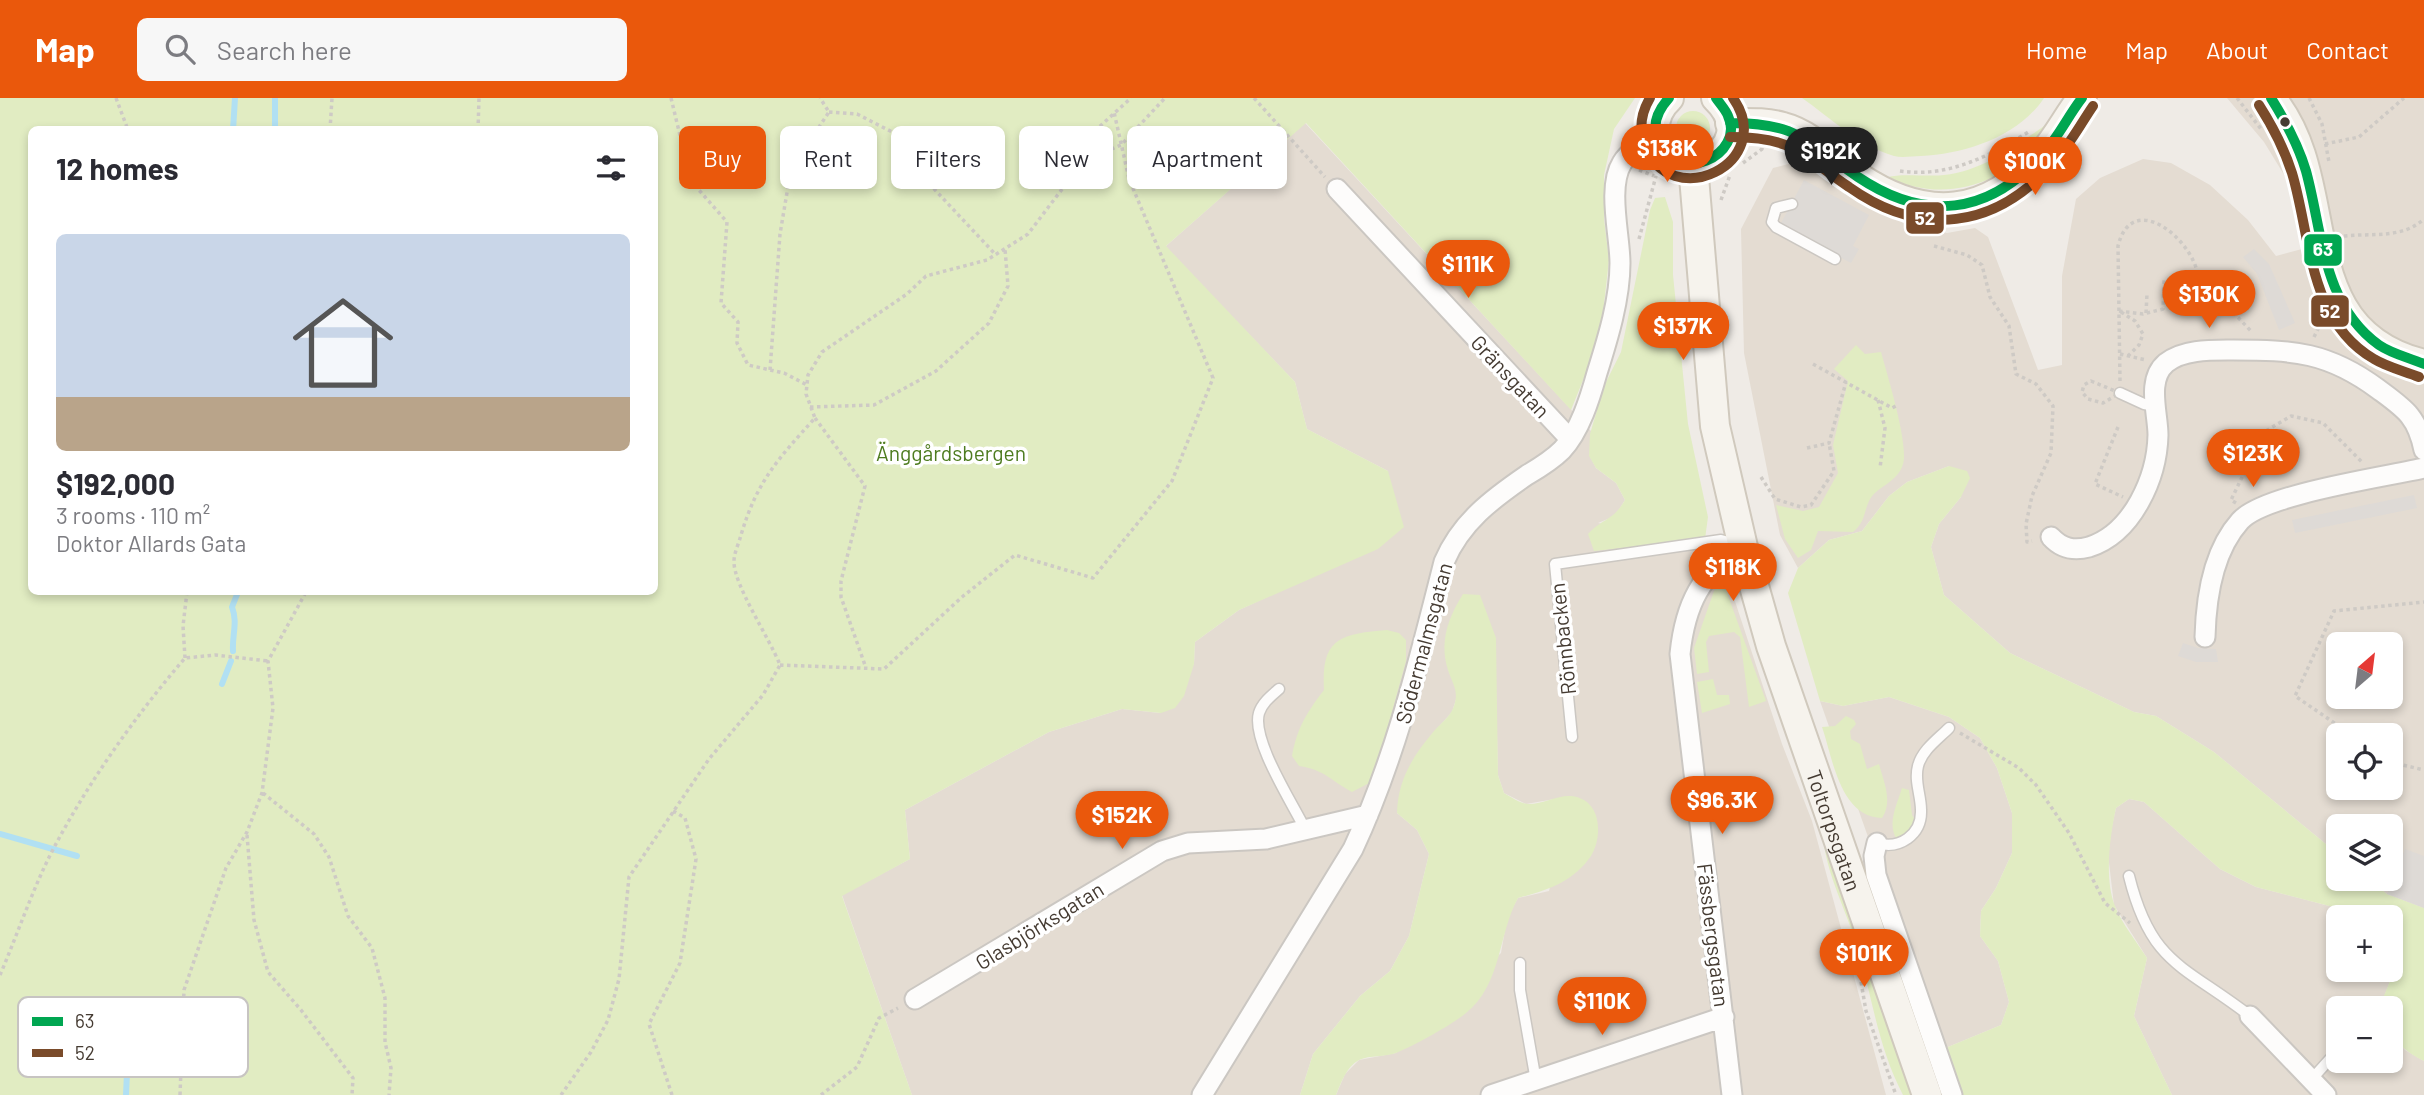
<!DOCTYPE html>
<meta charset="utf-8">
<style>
:root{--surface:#fff;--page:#f7f7f7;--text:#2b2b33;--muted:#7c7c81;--accent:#ea580c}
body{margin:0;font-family:Barlow,sans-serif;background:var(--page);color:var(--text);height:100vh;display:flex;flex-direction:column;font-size:26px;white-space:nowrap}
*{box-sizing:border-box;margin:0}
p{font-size:23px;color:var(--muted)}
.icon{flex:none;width:38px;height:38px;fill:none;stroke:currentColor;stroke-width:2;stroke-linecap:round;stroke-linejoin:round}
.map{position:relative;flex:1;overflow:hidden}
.drawer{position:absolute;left:28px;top:28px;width:630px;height:469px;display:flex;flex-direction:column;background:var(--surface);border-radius:10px;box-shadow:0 4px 10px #0003}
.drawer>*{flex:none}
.hud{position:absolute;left:679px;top:28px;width:665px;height:63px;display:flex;gap:14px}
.needle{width:46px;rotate:28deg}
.controls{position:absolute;left:2326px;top:534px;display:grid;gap:14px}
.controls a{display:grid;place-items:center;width:77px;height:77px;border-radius:10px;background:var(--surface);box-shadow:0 4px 10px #0003;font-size:35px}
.price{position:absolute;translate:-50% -60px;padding:0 16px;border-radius:24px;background:var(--accent);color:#fff;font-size:23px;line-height:46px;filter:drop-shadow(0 2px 4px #0008)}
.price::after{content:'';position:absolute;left:50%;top:42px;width:21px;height:16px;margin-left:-10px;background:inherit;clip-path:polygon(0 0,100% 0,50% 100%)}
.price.active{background:#222;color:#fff}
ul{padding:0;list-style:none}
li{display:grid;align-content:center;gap:14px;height:371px;padding:0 28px}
li span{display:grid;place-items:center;height:217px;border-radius:10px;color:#555}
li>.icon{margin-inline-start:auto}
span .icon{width:126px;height:126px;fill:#fffc;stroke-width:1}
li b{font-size:30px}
h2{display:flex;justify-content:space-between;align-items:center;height:84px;padding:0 28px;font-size:30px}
.pill{padding:0 24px;border-radius:10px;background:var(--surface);box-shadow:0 4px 10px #0003;font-size:24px;line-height:63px}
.pill.active{background:var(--accent);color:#fff}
header{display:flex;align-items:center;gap:42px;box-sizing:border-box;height:98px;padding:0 35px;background:var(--accent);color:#fff}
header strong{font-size:33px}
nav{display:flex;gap:38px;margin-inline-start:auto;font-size:24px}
.search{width:490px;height:63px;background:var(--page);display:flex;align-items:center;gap:18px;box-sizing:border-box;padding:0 24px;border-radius:10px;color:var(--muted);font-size:26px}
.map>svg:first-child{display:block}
</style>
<header>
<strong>Map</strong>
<div class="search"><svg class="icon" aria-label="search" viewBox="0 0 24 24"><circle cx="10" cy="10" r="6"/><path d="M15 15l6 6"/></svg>Search here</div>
<nav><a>Home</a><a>Map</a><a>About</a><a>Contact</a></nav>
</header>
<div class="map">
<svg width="2424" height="997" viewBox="0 0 2424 997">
<rect width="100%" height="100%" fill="#efebe6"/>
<path fill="#e4dcd2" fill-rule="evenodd" d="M2227,0H2424V810L2387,796L2368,781L2390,780V728H2338V756L2214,654L2156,618L2134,614L2010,555L1944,497L1931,449L1939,426L1961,399L1949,368L1907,384L1889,398L1862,433L1829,442L1798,470L1780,437L1744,255L1741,131L1773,70L1804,62L1903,125L1947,135L1975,130L1988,139L2038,272L2062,267V178L2076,101L2100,80L2143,61L2171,65L2210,87L2248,122L2276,158L2302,151L2289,85L2264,44ZM2338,546H2390V598H2338ZM2338,637H2390V690H2338Z
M1305,25L1591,333L1590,358L1596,370L1616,385L1625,402L1615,418L1598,425L1689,443L1730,488L1782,646L1812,723L1886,997H1336L1345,976L1359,962L1396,955L1501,855L1507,820L1518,800L1549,793L1572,698L1526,706L1504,695L1498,677L1496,593L1448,571L1458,595L1452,614L1435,633L1397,715L1417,732L1429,756L1409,838L1390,873L1360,898L1313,956L1300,997H912L842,797L910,761L905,712L1049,634L1122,611L1160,615L1194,566L1195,544L1239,512L1328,471L1388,373L1307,331L1295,284L1165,149Z
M1889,599L1949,619L1980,640L1997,670L2012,715V755L1996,790L1981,813L1980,838L1998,863L2009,904L2001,927L1943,951L1820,603L1843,608Z
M2129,701L2144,704L2220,771L2256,789L2345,812L2352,819H2338V872H2388L2390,883L2380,910H2338V962H2390L2391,934L2405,952L2424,963V997H2172L2134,918L2147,860L2114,807L2108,756L2112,728L2116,710Z"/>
<path fill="#e1ecc2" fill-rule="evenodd" d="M0,0H1635L1614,31L1604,77V121L1609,162L1603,215L1592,260L1571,312L1306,25L1166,148L1295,284L1307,331L1388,373L1404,429L1378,451L1239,512L1195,544L1194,566L1184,598L1175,610L1161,615L1122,611L1049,634L905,712L910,761L842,798L912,997H0ZM32,32H654V494H32Z
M1802,0H2044C2018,39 1965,56 1921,58C1912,58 1902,60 1894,58C1858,47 1832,21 1802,0Z
M1676 30a17 17 0 1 1 34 0a17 17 0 1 1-34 0Z
M2047,26C2020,83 1945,109 1889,79C1899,75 1930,79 1944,77C1983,73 2015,48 2047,26Z
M1665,99L1673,124V177L1688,326L1708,419L1705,441L1594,453L1588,436C1604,419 1612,424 1625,402L1616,385L1596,370L1589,358L1590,336L1604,288L1621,254L1650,112L1655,100Z
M1856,247L1865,256L1881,254C1887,276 1909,347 1903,366C1898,384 1878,388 1870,401C1863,415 1866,423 1853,434L1818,433L1811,452L1798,460L1785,441L1776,407L1803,413L1819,409L1838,375L1833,347L1848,283L1834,271Z
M1949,368L1967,373L1970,380L1961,399L1939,426L1931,449L1944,497L2010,555L2134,614L2156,618L2214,654L2338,756V780L2368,781L2387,796L2424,810V963C2397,949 2391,940 2390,910H2379L2390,883V819H2352L2345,812L2256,789L2220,771L2144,704L2129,701L2116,710C2110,738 2104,781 2115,808C2122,826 2137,844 2147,860L2134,918L2172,997H1961L1943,951L2001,927L2009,904L1998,863L1980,838L1981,813L1996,790L2012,755V715L1997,670L1980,640L1949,619L1889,599L1843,608L1820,603L1788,495L1798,470L1829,442L1862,433L1889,398L1907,384Z
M1719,487L1726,492L1766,603L1749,609L1740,539L1734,534L1709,538L1706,544L1709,574L1697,576L1694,550L1714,493Z
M1463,496L1480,497L1496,540L1498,677L1504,695C1511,699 1521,706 1529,706C1543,706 1558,697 1571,698C1602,701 1603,738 1591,758C1573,784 1548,792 1518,800C1498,836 1502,886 1466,915C1450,928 1415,947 1396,955C1385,959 1370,957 1359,962C1346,969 1341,985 1336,997H1300L1313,956L1360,898L1390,873L1409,838L1429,756L1417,732L1397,715C1398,681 1413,658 1434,633C1441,625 1451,618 1454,608C1459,593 1453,587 1448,572C1439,544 1448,520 1463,496Z
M1387,532L1399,535L1406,542V563L1373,683L1352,694C1330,682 1325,672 1299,668L1292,658C1297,630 1307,614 1324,592C1321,540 1340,536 1387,532Z
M1713,581L1717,597H1729L1730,606L1702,615L1697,584Z
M1846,618L1854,622L1856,626L1850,633L1851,641L1860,646L1867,671L1879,666C1884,685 1893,703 1882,720C1840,719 1833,661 1822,629L1835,628Z
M1902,690L1909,692L1912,717L1916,723L1909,734L1897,742C1887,726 1896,709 1902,690Z
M1823,738L1917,997H1903C1878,949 1873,902 1858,852C1848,815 1826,777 1823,738Z"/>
<path fill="#dedad6" d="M1804,82L1869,117L1853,148L1859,151L1851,165L1780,127Z
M2254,151L2269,166L2295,225L2279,232L2257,176L2243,159Z
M2414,397L2417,410L2295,435L2292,422Z
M2183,545L2198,550L2216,551L2218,564H2196L2178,558Z
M2405,751L2424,758V810L2387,796Z"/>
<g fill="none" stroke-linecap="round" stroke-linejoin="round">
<path stroke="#b1e0f3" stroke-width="6" d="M233,32L235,0
M275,32V0
M233,553C232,536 238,525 232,509L238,494
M222,586L231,563
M0,736L77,758
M126,997L128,953"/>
<defs>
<path id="lane" d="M1792,106L1776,110L1772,124L1776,129L1835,161
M2120,295L2144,306L2156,308
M1279,591C1271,598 1262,605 1259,615C1251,642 1293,706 1305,731
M1572,639L1555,466L1721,442L1739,447
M1877,745C1899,752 1922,737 1921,712C1921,697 1914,683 1918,668C1922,652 1938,641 1949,630
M2129,778C2151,867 2184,867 2250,918
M1520,865V892L1536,983
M2311,982L2338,952"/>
<path id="street" d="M1337,91L1570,341
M2051,439C2062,451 2074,453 2089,449C2133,435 2157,379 2158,337C2158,315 2146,282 2166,265C2183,251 2212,252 2233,252C2294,252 2328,254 2378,291C2405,311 2417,318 2424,352
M2205,539C2206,500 2213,453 2240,423C2264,396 2385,379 2424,370
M1877,745L1874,758L1876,777L1952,997
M915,901L1162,753L1188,745L1266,741L1368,717
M2250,918L2326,997
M1202,997L1353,751C1396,659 1419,562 1444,464C1461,424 1492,401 1527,377C1539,370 1552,362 1562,352C1580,333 1590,300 1597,275C1608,240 1620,201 1620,165C1620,138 1607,89 1622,65C1629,53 1644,46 1656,40
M1491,997L1724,919
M1732,997L1680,556C1685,507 1701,474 1743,449"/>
<g id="secondary">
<path d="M1669,0C1659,9 1654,20 1655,34C1663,101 1771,53 1716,0"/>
<path d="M2271,0C2343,86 2285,232 2424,266"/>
<path d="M1730,25C1748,25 1766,24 1783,29C1811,36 1835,63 1858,79C1927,125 1987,119 2042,57C2057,40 2068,18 2082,0"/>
<path id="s1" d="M1693,67L1715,328L1743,449L1771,548L1927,997"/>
</g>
</defs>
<use href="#lane" stroke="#cbc7c2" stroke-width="13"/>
<use href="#street" stroke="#cbc7c2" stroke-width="23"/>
<use href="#secondary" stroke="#d0c9bd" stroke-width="32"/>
<path stroke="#cecac5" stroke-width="3.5" stroke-dasharray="3.5 3.5" stroke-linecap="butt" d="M116,0L128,32
M671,0L691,83L727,124L721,205L738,224L737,245L748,267L784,275L807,287
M1254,0L1325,79
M2237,0L2261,31
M2309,0L2322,26L2329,64
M829,14L857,16L898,37L906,61L996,157
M330,32L332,0
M478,32L479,0
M2325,46L2359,39L2404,0
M1079,65L1121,47L1165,0
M1743,65L1762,51V47
M1639,72L1654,78
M1900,73C1948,80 1990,58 2030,33
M1721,102L1730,77
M2344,138C2372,135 2402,141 2424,121
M1639,141L1656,78
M1934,148L1967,157L1982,167L1990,199L2009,228L2016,276L2036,286L2053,308L2051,355L2032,398L2026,426L2027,444L2032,443
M2119,213L2143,216L2163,211L2164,182L2198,178
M2121,214L2135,223L2143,236L2139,247L2128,258
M2146,215L2147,196
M2314,239L2323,221
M2120,256L2146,262
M1813,266L1892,310L1898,307
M770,272L780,136L791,71L829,14L820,0
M2091,283L2120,295L2103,305L2088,301L2082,294L2084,287Z
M2120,283L2118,148C2132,91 2193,141 2198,178L2251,233
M1878,302L1885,330L1880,370
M810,309L874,307L936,273L989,225L1008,188L1005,151
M815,320L865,388L841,483V499L866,570
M2118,329L2095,386L2123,399
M1807,350L1829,345L1846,284
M1761,379L1775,401L1801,409L1811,407L1834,373L1829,345
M2236,405L2231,402L2264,334L2291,318L2323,325L2362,364
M185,560L183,528L187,494
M780,567L884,571L962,499L1015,457L1093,480L1172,383L1213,280L1129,81L1114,14
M1960,635L2019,670L2036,687L2069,735L2105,805L2130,825
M2352,637L2295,598L2334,513L2424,504
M2390,664L2424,672
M263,695L314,736L329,759L348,818L372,850L385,900V944L391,970L389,997
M247,737L254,822L268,874L301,912L353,980L352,997
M0,877C19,833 34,786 57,744C92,679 137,616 185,560L215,557L268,563
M1861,884L1866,913L1896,997
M180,997L184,892L226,770L247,734L262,695L273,610L268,563L306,494
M561,997L591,954L608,922L619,881L629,779L709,661L763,597L780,567C770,541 733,486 734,463C734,455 739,445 741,437C757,383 778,361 815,320L806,296L808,277L822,254L907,196L926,178L987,162L1028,136L1069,82L1098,30L1131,0
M672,997L649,926L680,865L696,761L685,720L673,713
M821,997L857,969L879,920L898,910"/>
<use href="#lane" stroke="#fdfcfb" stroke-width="10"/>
<use href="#street" stroke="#fdfcfb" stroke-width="19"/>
<use href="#secondary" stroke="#f6f3ed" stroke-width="28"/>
<defs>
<path id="bus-1" d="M1669,0C1659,11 1652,24 1657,39C1676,92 1746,56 1728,18C1726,12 1720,6 1716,0
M2271,0C2286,24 2298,46 2306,73C2323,135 2322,206 2379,247C2392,256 2410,260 2424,266
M1730,25C1800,25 1804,43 1858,79C1925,124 1988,117 2042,57C2058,40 2068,18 2082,0"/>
<path id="bus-2" d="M1650,0C1641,15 1639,30 1644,46C1670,117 1778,65 1733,0
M2259,7C2273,29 2284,50 2292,75C2311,138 2308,223 2374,261C2387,269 2404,273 2419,279
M1730,39C1795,39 1800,56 1849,89C1921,140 1995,131 2053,65C2069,48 2080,27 2093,8"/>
</defs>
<use href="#bus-1" stroke="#fff" stroke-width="16"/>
<use href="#bus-2" stroke="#fff" stroke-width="16"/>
<use href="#bus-1" stroke="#00a651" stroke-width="10"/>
<use href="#bus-2" stroke="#7a4b2a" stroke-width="10"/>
</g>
<circle fill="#453b32" stroke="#fff" stroke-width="2.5" cx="2285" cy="24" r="6"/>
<g text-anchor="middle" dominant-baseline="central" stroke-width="7" stroke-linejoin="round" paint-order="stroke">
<g font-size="21" fill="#453b32" stroke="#fff">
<text transform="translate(1511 278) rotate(47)">Gränsgatan</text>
<text transform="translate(1562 541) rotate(-96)">Rönnbacken</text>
<text transform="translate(1423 545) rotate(-75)">Södermalmsgatan</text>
<text stroke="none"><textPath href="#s1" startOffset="684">Toltorpsgatan</textPath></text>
<text transform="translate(1039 827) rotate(-32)">Glasbjörksgatan</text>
<text transform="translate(1714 837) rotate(83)">Fässbergsgatan</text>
</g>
<g font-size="21" fill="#4e7c20" stroke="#fff">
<text x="951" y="354">Änggårdsbergen</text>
</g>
</g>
<rect x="18" y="899" width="230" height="80" rx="10" fill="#fff" stroke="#c7c4c2" stroke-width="2"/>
<rect x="32" y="919" width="31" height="9" fill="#00a651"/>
<rect x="32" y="951" width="31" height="8" fill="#7a4b2a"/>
<g font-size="19" fill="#453b32">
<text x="75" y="930">63</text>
<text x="75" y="962">52</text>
</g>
<g stroke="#fff" stroke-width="2.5">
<rect x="1905" y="103" width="40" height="34" rx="7" fill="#7a4b2a"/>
<rect x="2303" y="135" width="40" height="34" rx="7" fill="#00a651"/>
<rect x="2310" y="196" width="40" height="34" rx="7" fill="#7a4b2a"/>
</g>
<g font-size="19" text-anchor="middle" font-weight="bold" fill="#fff">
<text x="1925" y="127">52</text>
<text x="2323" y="158">63</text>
<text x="2330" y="220">52</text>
</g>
</svg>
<div class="controls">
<a><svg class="needle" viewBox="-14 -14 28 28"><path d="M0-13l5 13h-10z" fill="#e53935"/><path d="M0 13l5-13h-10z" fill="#7c7c81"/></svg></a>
<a><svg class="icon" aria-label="locate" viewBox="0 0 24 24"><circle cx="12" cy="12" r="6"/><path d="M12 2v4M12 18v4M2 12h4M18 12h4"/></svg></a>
<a><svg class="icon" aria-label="layers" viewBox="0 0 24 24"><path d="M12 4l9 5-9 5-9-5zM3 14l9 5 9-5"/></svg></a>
<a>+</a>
<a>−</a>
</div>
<b class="price" style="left:1667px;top:86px">$138K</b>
<b class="price active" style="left:1831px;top:89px">$192K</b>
<b class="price" style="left:2035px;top:99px">$100K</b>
<b class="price" style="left:1468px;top:202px">$111K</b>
<b class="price" style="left:2209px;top:232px">$130K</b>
<b class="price" style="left:1683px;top:264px">$137K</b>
<b class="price" style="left:2253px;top:391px">$123K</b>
<b class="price" style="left:1733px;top:505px">$118K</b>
<b class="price" style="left:1722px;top:738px">$96.3K</b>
<b class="price" style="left:1122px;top:753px">$152K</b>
<b class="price" style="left:1864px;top:891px">$101K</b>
<b class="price" style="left:1602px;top:939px">$110K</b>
<div class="hud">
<a class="pill active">Buy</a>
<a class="pill">Rent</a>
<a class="pill">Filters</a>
<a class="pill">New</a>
<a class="pill">Apartment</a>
</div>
<section class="drawer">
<h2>12 homes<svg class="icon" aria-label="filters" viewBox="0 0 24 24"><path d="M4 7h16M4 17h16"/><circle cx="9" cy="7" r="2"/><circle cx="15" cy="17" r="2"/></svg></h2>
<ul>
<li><span style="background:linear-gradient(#c9d6e8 75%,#b9a48a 0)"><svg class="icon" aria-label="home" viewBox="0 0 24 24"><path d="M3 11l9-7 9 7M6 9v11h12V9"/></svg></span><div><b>$192,000</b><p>3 rooms · 110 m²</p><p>Doktor Allards Gata</p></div></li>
</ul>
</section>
</div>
